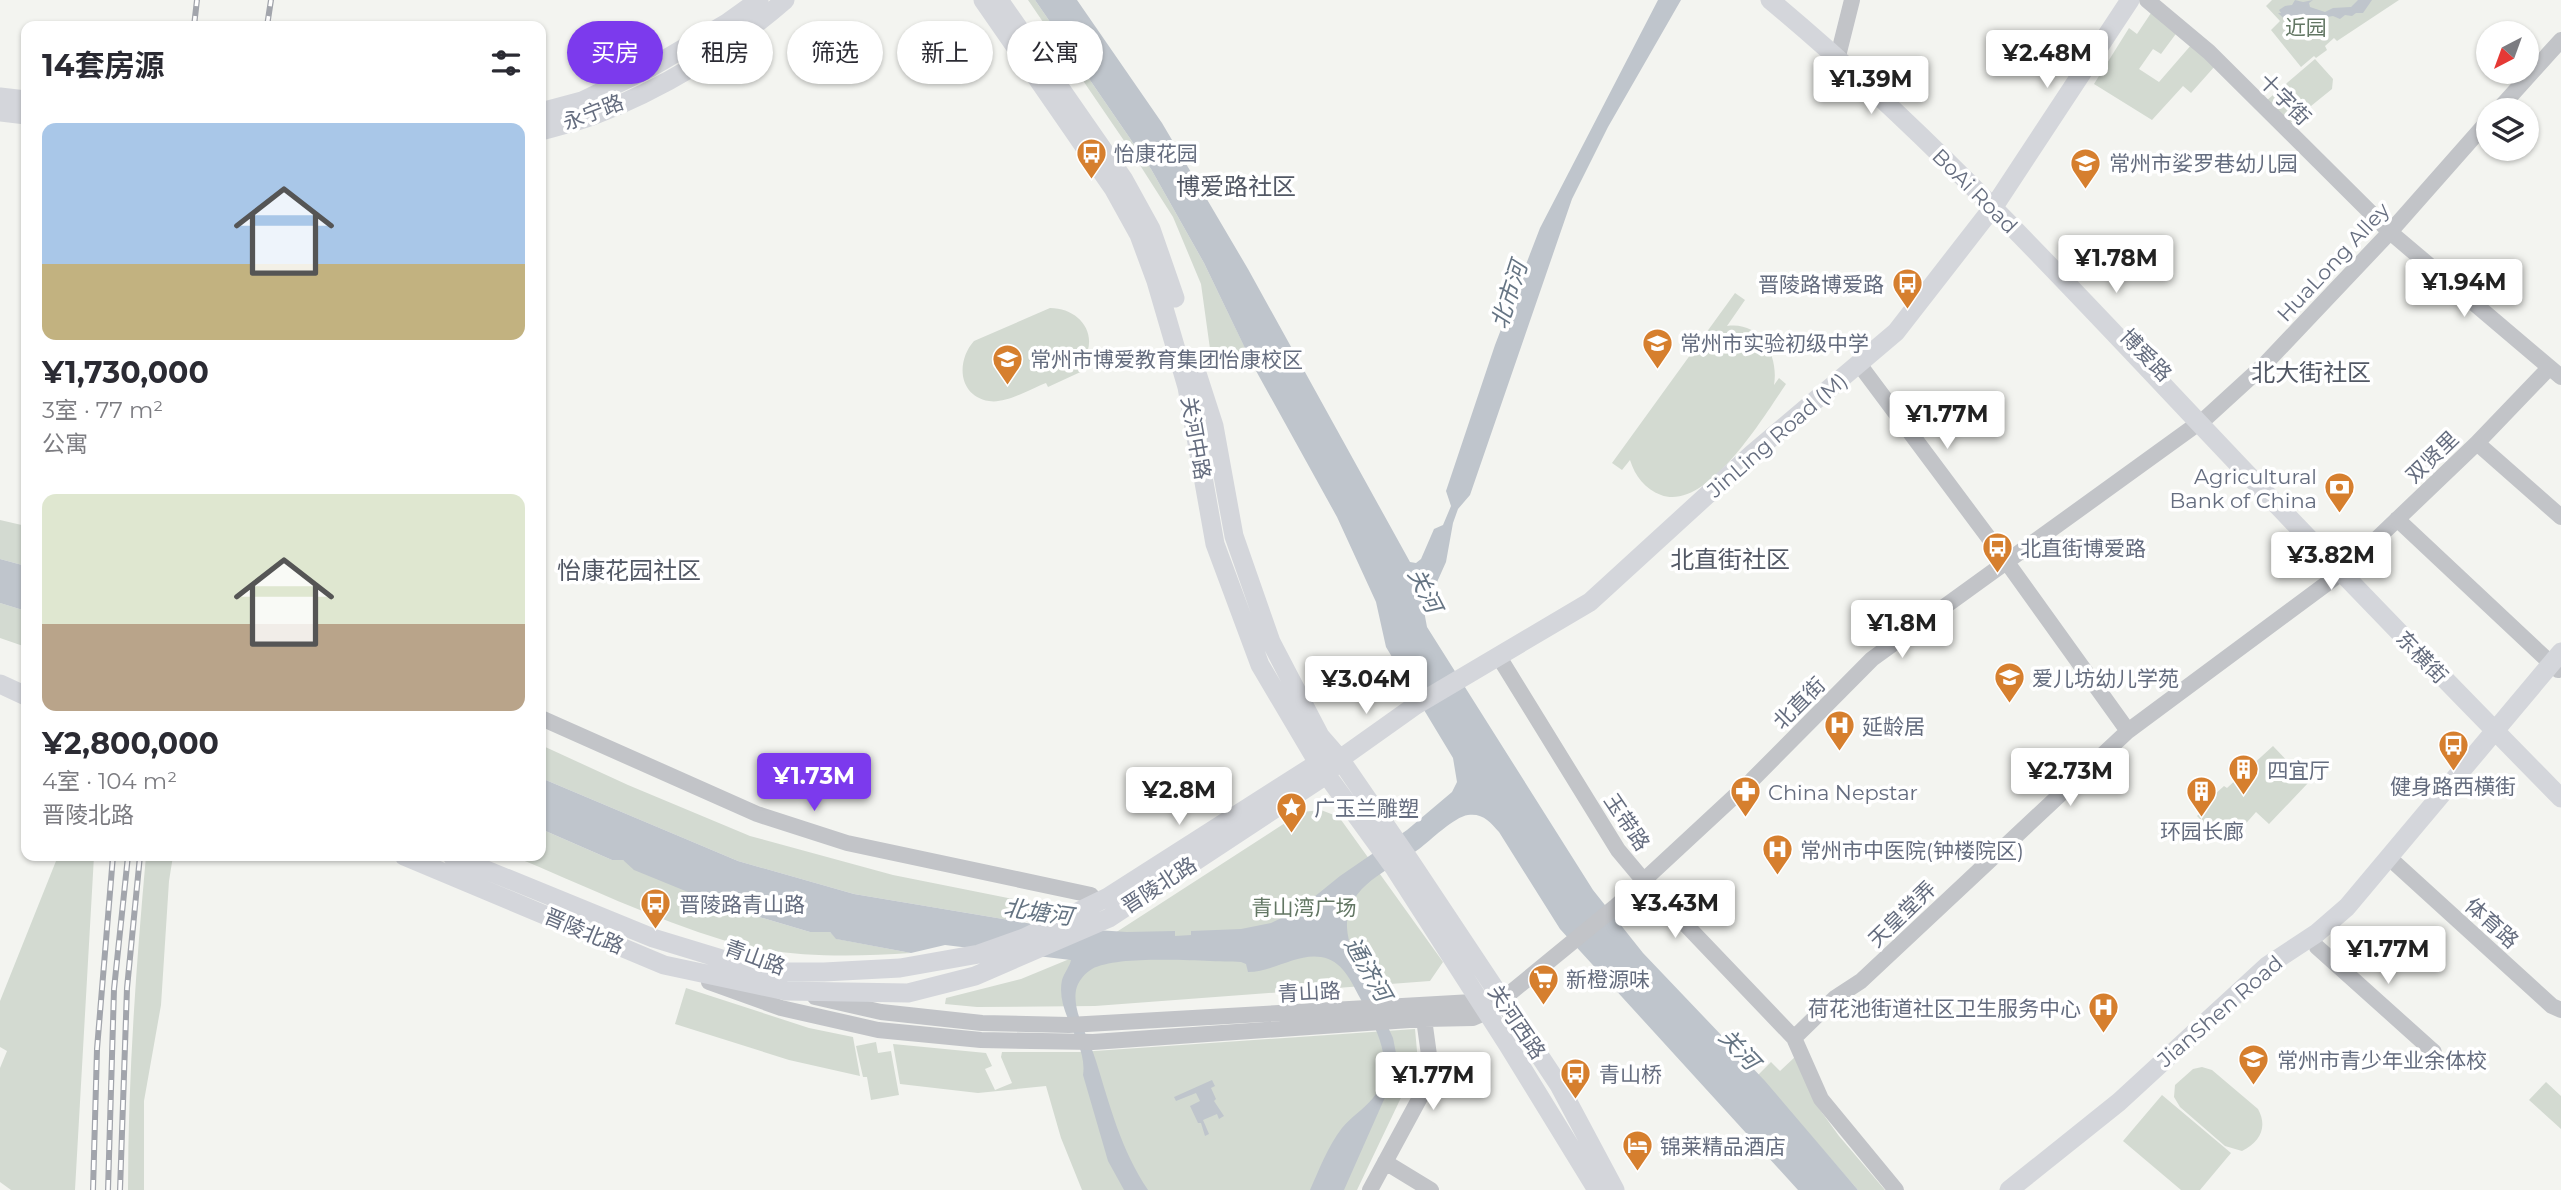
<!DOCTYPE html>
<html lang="zh">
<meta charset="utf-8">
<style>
:root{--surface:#fff;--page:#f7f7f7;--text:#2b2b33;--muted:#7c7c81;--accent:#7c3aed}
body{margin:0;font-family:Montserrat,"Noto Sans SC",sans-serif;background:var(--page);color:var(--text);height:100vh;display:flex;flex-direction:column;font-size:26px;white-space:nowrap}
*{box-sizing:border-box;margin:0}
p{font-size:23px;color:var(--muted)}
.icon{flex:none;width:38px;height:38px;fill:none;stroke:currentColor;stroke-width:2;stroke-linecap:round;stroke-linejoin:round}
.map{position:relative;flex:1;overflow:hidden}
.details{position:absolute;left:21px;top:21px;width:525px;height:840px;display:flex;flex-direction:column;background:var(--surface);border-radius:14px;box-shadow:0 2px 5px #0004}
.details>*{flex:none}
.hud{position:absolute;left:567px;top:21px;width:665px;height:63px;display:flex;gap:14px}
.needle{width:46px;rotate:221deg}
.tools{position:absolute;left:2476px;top:21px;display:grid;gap:14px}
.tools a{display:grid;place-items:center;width:63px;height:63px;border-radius:50%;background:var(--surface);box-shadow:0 2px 5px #0004;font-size:35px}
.price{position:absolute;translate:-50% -60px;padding:0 16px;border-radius:7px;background:#fff;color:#222;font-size:23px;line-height:46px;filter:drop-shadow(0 2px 4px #0008)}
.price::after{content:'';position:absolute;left:50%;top:42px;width:21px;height:16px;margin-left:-10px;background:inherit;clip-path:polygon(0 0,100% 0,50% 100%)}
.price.on{background:var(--accent);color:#fff}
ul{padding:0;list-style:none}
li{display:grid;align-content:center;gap:14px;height:371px;padding:0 21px}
li span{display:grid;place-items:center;height:217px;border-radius:14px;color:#555}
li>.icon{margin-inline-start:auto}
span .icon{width:126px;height:126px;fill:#fffc;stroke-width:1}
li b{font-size:30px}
h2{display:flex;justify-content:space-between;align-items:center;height:84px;padding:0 21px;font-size:30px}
.chip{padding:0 24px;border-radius:32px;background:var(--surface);box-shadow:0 2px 5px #0004;font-size:24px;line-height:63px}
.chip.on{background:var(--accent);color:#fff}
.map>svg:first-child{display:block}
</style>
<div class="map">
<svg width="2561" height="1190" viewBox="0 0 2561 1190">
<rect width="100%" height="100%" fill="#f3f4f0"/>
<path fill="#d3dad1" d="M1028,0H1035L1151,169L1204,263L1246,350L1220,361L1211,356L1201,284L1173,217L1129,148Z
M2272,0H2399L2337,41L2334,38L2325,46L2327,50L2316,58L2314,56L2301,67L2271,30L2280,21L2266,6Z
M2151,13L2178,31L2161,54L2153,49L2139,69L2159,82L2192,44L2215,66L2191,93L2183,86L2152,120L2094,84L2129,28L2137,34Z
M2315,59L2333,79L2332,89L2290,123L2266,101Z
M1735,293L1745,300L1727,326C1761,321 1779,356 1774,385L1779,378L1786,384C1764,416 1707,512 1661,495C1645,489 1635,476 1630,460L1622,470L1612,463Z
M1050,308C1079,308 1100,334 1083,361L1087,369L1048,387L1046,383C1030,389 1006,404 989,401C958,396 956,361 974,341Z
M0,520L26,526V566L0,559Z
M0,603L26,611V647L0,638Z
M541,745L628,785L750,836L893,875L1043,905L1015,921L854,894L738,861L541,778Z
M2273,746L2308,783L2269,824L2256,812L2234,837L2229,832L2221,840L2197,816L2216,797L2214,795L2224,786L2227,788Z
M1321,810L1339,817L1443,962L1430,981L1095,1006L977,1007L945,1004L946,998L1021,979L1084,953L1302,812Z
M541,829L612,860H623L726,902L732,909L810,932H830L837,939L911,953C850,957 785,958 726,941C653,919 583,885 513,856H541Z
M58,856H94L75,1190H11L0,1182V1068L7,1051L0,1047V1001Z
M146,856H173L169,881L161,1005L144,1101V1190H128C128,1078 136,967 146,856Z
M686,988L809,1028L853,1037L860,1076L789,1060L675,1024Z
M1415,1029L1418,1062L1357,1190H1082L1061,1138L1046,1086L978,1093L900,1084L893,1044L986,1053L992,1066L985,1069L995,1090L1012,1083L1001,1057L1002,1052H1080Z
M876,1042L878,1053L891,1051L899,1095L871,1100L867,1077H863L856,1046Z
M1796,1056L1815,1103L1839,1136L1885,1190H1858L1758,1075L1771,1062L1780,1071Z
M2202,1067L2212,1070L2258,1109C2268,1127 2260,1142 2242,1151L2225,1146L2180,1107L2174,1097L2175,1085L2193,1069Z
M2546,1082L2561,1096V1129L2529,1100Z
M2162,1095L2231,1153L2200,1190H2181L2123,1141Z"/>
<path fill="#bfc5cc" d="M1035,0H1077L1162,123L1248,269L1410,562L1416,563L1421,559L1434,529L1443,525L1451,506L1446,491L1495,345L1540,228L1658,0H1681L1608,127L1572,199L1470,495L1458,509L1453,523L1446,562L1424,611L1427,627L1593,890L1643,953L1765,1081L1858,1190H1798L1560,929L1499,832C1490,822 1483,813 1468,815C1454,817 1431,840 1419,849C1384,874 1334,890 1350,944L1393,1038L1396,1053L1394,1077L1344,1190H1310C1319,1170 1328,1146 1342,1128C1351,1117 1364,1109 1373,1098C1398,1065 1376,1029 1360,998C1351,981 1342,960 1321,957C1297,953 1273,972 1248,972L1246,964L1241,962C1205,962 1121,954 1092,969C1085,973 1078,981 1076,990C1072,1012 1090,1040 1096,1061C1110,1106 1121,1150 1148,1190H1124L1108,1161L1083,1075C1088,1043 1055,1013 1062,980C1064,973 1070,966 1071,960L945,945L911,953L836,939L830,932H810L732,909C725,901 720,898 710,901L634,870L623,860H612L541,829V778L738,861L854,894L1051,927L1127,932L1175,931V936L1191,935V931L1241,929L1271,923L1298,910L1340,876L1407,830L1452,792L1457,782L1453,758L1386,647L1376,602L1337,517L1255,369L1204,263L1151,169Z
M2295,0L2303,2L2313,0L2309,3L2310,7L2325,12L2333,8L2351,7L2358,0H2372L2363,13H2356L2352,16L2345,15L2340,19L2333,16L2327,17L2322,30H2318V34L2313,38L2306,39L2278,13H2281L2279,10L2285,6L2292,5Z
M0,559L26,566V611L0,603Z
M1212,1080L1215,1086L1211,1088L1216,1099L1214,1101L1224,1116L1219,1119L1217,1114L1203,1120L1209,1134L1205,1136L1201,1123H1198L1190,1106L1200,1101L1196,1093L1176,1101L1174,1097Z"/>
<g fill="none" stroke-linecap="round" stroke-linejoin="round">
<path stroke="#c2c4c8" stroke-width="16" d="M2147,0L2209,52L2390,232L2561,377
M1838,56L1852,0
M2498,110L2561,40
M1859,364L2006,561L2128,731
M2477,443L2561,517
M2397,519L2558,670
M1499,657L1618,850L1644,881L1794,1038L1821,1099L1896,1190
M541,718L757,814L847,843L1091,895
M2396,864L2552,1006L2561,1010
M2317,947L2434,1052
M709,982L781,1008L878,1030L981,1040L1093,1042L1424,1019L1473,1018L1487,1012L1615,907L1752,780L1872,659L2207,417L2265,364L2390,232L2488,121
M815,997L881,1012L982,1023L1069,1025L1490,1001
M1794,1038L1835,998L1861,981L2128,731L2341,573L2477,443L2549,368
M1385,1162L1431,1190
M1370,1190L1429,1081V1055L1424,1019"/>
<path stroke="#d4d6db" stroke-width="19" d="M983,0L1113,188L1139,235L1156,281L1187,387L1215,544L1260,665L1318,763L1395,869L1508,1045L1597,1190
M999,0L1124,180L1151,229L1175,298
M1770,0C1925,129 2062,278 2200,424C2319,550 2439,674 2561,798
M0,97L26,100
M0,112L26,115
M541,112L582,101L650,68L727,23L759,0
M541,131C558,126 576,122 592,116C661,90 730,48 785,0
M1193,361L1214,426L1234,536L1271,642L1320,736L1340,759L1410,861L1559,1085L1615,1190
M0,684L26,696
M404,856L664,965L786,991L908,993L975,976L1109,918L1326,775L1340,759L1416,705L1590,602L1752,454L1896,332L1997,202L2130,0
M452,856L653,938L722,959L777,972H824L900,968L979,954L1024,938L1108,897L1318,763L1328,761
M2009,1190L2119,1102L2267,966L2317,933L2347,907L2561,652"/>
<defs>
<path id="rail" d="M194,26L197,0
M267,26L271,0
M93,1190L97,1049L113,856
M108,1190L114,989L128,856
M120,1190L127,988L140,856"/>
</defs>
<use href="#rail" stroke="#a2a5ac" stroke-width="6"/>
<use href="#rail" stroke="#fff" stroke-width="3.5" stroke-dasharray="10" stroke-linecap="butt"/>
</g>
<defs>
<symbol id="bus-pin" viewBox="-11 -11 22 30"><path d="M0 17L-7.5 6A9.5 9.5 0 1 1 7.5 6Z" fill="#d67f2e" stroke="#fff"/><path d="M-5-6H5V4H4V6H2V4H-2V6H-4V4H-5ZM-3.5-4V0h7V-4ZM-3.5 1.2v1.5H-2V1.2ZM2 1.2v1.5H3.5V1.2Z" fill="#fff"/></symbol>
<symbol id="school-pin" viewBox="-11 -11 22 30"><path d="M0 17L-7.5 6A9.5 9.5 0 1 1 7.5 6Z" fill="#d67f2e" stroke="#fff"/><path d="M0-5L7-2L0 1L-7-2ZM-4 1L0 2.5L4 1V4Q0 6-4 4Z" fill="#fff"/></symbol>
<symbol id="bank-pin" viewBox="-11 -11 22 30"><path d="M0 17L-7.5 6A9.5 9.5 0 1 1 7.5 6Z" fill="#d67f2e" stroke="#fff"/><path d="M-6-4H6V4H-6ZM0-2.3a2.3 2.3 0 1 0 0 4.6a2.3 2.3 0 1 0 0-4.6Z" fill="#fff"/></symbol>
<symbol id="hospital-pin" viewBox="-11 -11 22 30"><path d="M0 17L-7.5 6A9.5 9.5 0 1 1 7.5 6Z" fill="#d67f2e" stroke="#fff"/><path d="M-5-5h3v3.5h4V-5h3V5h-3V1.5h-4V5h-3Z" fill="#fff"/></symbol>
<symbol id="building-pin" viewBox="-11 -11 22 30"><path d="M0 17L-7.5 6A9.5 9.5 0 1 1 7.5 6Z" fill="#d67f2e" stroke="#fff"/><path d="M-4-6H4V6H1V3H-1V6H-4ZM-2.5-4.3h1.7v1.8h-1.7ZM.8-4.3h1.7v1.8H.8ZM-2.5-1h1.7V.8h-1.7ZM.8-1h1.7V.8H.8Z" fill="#fff"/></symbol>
<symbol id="pharmacy-pin" viewBox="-11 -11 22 30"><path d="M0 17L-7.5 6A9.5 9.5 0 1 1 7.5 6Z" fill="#d67f2e" stroke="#fff"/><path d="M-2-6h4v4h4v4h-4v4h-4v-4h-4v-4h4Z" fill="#fff"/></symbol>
<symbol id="sight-pin" viewBox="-11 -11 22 30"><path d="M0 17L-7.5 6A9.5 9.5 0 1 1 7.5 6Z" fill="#d67f2e" stroke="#fff"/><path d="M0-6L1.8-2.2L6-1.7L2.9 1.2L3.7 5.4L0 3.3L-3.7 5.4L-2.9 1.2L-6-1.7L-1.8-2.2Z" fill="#fff"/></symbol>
<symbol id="supermarket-pin" viewBox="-11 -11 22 30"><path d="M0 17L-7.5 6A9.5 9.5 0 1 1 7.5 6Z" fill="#d67f2e" stroke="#fff"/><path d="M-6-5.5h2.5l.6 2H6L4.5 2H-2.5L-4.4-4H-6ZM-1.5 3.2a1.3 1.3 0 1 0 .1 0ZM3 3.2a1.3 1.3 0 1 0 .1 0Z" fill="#fff"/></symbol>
<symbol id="hotel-pin" viewBox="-11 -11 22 30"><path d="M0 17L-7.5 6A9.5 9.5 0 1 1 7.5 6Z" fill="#d67f2e" stroke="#fff"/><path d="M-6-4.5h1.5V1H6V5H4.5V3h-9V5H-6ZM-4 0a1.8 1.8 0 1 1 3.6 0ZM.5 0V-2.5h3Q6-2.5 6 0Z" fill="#fff"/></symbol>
</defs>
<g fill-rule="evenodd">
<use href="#bus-pin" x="1074" y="136" width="35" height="47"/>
<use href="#school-pin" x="2068" y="146" width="35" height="47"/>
<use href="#bus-pin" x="1890" y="266" width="35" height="47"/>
<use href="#school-pin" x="1640" y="326" width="35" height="47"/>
<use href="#school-pin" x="990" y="342" width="35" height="47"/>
<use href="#bank-pin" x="2322" y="470" width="35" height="47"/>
<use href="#bus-pin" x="1980" y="530" width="35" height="47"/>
<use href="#school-pin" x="1992" y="660" width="35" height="47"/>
<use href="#hospital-pin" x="1822" y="708" width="35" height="47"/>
<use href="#bus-pin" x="2436" y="728" width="35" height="47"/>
<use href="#building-pin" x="2226" y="752" width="35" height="47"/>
<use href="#building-pin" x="2184" y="774" width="35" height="47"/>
<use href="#pharmacy-pin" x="1728" y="774" width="35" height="47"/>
<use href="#sight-pin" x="1274" y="790" width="35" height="47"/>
<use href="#hospital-pin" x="1760" y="832" width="35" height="47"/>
<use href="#bus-pin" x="638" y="886" width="35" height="47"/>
<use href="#supermarket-pin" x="1526" y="962" width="35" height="47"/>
<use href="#hospital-pin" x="2086" y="990" width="35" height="47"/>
<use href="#school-pin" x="2236" y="1042" width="35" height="47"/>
<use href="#bus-pin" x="1558" y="1056" width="35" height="47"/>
<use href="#hotel-pin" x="1620" y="1128" width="35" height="47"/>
</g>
<g text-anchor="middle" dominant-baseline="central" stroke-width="7" stroke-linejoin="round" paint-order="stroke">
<g font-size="21" fill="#637764" stroke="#fff">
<text x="2306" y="27">近园</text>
<text x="1304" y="907">青山湾广场</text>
</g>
<g font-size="21" fill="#656d7f" stroke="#fff">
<text transform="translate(2285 99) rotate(45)">十字街</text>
<text transform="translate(593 112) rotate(-21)">永宁路</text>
<text transform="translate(1975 191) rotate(45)">BoAi Road</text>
<text transform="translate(2333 262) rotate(-47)">HuaLong Alley</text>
<text transform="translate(2146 355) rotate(46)">博爱路</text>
<text transform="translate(1777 435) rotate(-41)">JinLing Road (M)</text>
<text transform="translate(1196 438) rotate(80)">关河中路</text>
<text transform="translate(2432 457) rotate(-44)">双贤里</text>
<text transform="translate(2422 657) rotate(46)">东横街</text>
<text transform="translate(1799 703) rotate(-45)">北直街</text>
<text transform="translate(1627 822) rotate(56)">玉带路</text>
<text transform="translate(1159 885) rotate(-33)">晋陵北路</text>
<text transform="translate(1902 914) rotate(-44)">天皇堂弄</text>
<text transform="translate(2492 923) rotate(42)">体育路</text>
<text transform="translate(584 931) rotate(23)">晋陵北路</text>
<text transform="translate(755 957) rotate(20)">青山路</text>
<text transform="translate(1309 992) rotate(-3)">青山路</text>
<text transform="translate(2220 1011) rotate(-41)">JianShen Road</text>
<text transform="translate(1517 1022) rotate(56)">关河西路</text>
</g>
<g font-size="21" fill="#656d7f" stroke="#fff" text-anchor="start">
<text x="1114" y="153">怡康花园</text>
<text x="2109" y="163">常州市娑罗巷幼儿园</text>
<text x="1884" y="284" text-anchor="end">晋陵路博爱路</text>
<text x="1680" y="343">常州市实验初级中学</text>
<text x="1030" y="359">常州市博爱教育集团怡康校区</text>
<text x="2317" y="476" text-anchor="end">Agricultural<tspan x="2317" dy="24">Bank of China</tspan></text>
<text x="2020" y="548">北直街博爱路</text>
<text x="2032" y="678">爱儿坊幼儿学苑</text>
<text x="1862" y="726">延龄居</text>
<text x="2267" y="770">四宜厅</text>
<text x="2453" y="786" text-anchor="middle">健身路西横街</text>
<text x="1768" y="792">China Nepstar</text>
<text x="1314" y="808">广玉兰雕塑</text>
<text x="2202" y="831" text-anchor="middle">环园长廊</text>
<text x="1800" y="850">常州市中医院(钟楼院区)</text>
<text x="679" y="904">晋陵路青山路</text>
<text x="1566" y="979">新橙源味</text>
<text x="2081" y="1008" text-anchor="end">荷花池街道社区卫生服务中心</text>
<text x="2277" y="1060">常州市青少年业余体校</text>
<text x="1599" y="1074">青山桥</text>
<text x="1660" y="1146">锦莱精品酒店</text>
</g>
<g font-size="23" font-style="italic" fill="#657483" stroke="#fff">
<text transform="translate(1509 295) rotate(-72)">北市河</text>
<text transform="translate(1425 590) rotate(63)">关河</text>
<text transform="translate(1038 912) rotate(8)">北塘河</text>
<text transform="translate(1368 969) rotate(60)">通济河</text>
<text transform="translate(1739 1049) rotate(47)">关河</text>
</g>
<g font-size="24" fill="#525865" stroke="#fff">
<text x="1236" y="186">博爱路社区</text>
<text x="2311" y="372">北大街社区</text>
<text x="1730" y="559">北直街社区</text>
<text x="629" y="570">怡康花园社区</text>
</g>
</g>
</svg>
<div class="tools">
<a><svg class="needle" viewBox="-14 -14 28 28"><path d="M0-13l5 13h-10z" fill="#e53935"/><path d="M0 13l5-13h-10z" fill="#7c7c81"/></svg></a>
<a><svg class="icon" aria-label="layers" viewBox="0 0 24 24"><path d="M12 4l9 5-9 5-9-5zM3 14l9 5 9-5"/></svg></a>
</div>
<b class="price" style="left:2047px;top:90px">¥2.48M</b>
<b class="price" style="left:1871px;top:116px">¥1.39M</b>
<b class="price" style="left:2116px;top:295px">¥1.78M</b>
<b class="price" style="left:2464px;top:319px">¥1.94M</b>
<b class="price" style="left:1947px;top:451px">¥1.77M</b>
<b class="price" style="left:2331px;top:592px">¥3.82M</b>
<b class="price" style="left:1902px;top:660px">¥1.8M</b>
<b class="price" style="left:1366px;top:716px">¥3.04M</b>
<b class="price" style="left:2070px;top:808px">¥2.73M</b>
<b class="price on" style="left:814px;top:813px">¥1.73M</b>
<b class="price" style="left:1179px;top:827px">¥2.8M</b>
<b class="price" style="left:1675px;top:940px">¥3.43M</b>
<b class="price" style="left:2388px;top:986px">¥1.77M</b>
<b class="price" style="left:1433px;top:1112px">¥1.77M</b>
<div class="hud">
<a class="chip on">买房</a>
<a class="chip">租房</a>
<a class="chip">筛选</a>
<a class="chip">新上</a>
<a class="chip">公寓</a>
</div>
<section class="details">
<h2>14套房源<svg class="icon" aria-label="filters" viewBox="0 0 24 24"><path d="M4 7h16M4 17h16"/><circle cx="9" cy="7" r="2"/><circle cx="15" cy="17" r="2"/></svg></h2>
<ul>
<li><span style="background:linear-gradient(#a9c7e8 65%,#c2b280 0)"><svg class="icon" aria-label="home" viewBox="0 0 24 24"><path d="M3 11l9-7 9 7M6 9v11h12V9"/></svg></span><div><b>¥1,730,000</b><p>3室 · 77 m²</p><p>公寓</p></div></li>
<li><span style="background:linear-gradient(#dfe7d0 60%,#b9a48a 0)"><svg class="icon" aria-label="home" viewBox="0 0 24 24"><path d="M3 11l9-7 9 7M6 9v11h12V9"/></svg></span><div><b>¥2,800,000</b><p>4室 · 104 m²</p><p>晋陵北路</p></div></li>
</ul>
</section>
</div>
